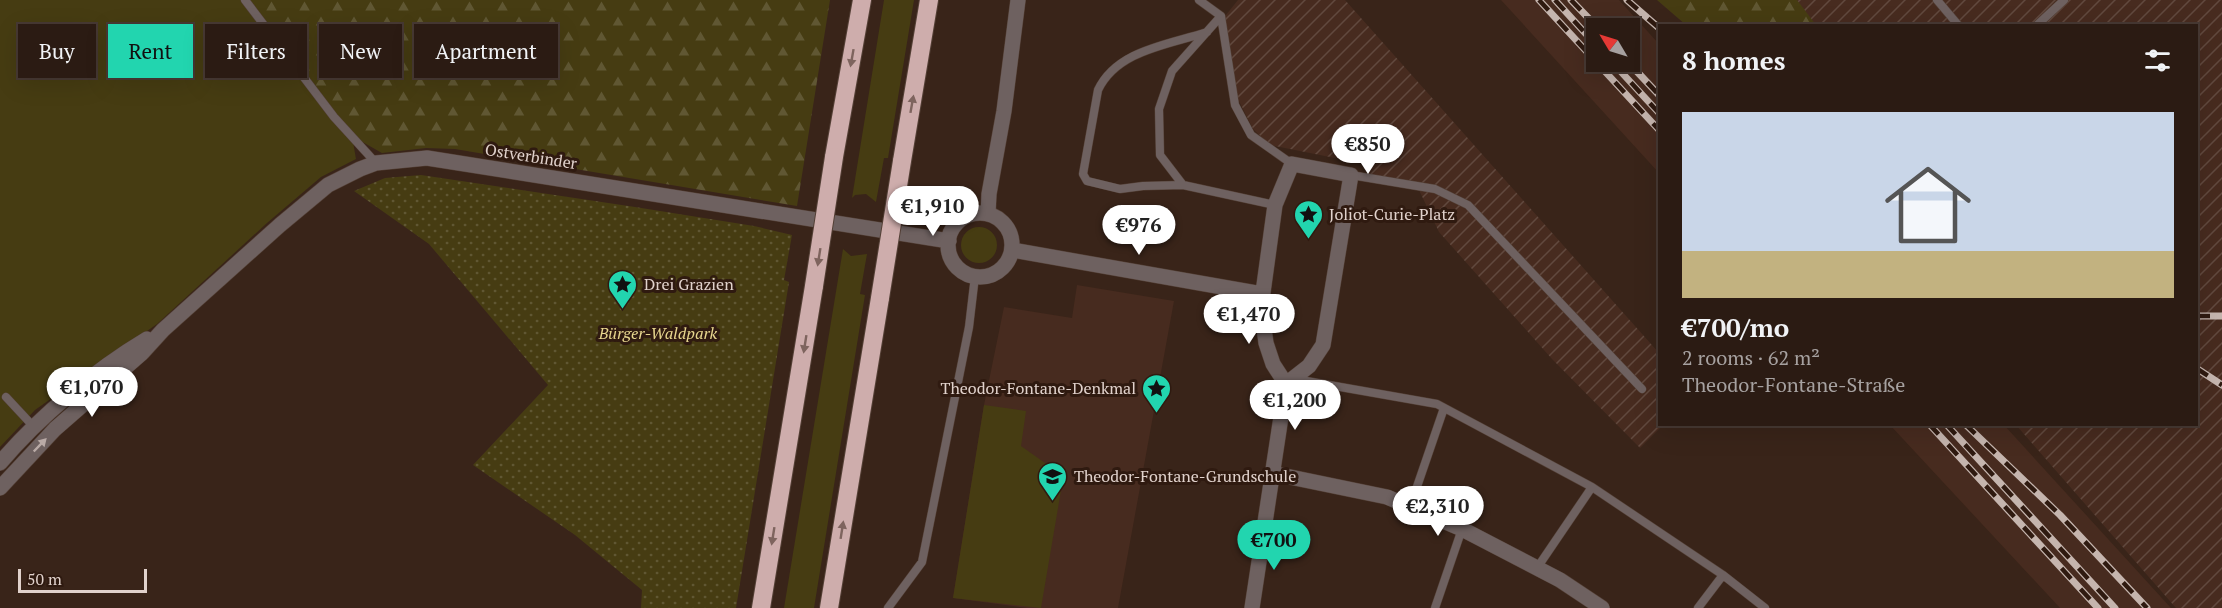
<!DOCTYPE html>
<meta charset="utf-8">
<style>
:root{--surface:#2b1b13;--page:#33241c;--text:#f1f3f6;--muted:#a6a1a0;--line:#473933;--accent:#22d5af}
body{margin:0;font-family:"PT Serif",serif;background:var(--page);color:var(--text);height:100vh;display:flex;flex-direction:column;font-size:22px;white-space:nowrap}
*{box-sizing:border-box;margin:0}
p{font-size:20px;color:var(--muted)}
.icon{flex:none;width:33px;height:33px;fill:none;stroke:currentColor;stroke-width:2;stroke-linecap:round;stroke-linejoin:round}
.map{position:relative;flex:1;overflow:hidden}
.sheet{position:absolute;left:1658px;top:24px;width:540px;height:402px;display:flex;flex-direction:column;background:var(--surface);border-radius:0px;box-shadow:0 6px 24px #0002,0 0 0 2px var(--line)}
.sheet>*{flex:none}
.hud{position:absolute;left:18px;top:24px;width:570px;height:54px;display:flex;gap:12px}
.needle{width:39px;rotate:308deg}
.tools{position:absolute;left:1586px;top:18px;display:grid;gap:12px}
.tools a{display:grid;place-items:center;width:54px;height:54px;border-radius:0px;background:var(--surface);box-shadow:0 6px 24px #0002,0 0 0 2px var(--line);font-size:30px}
.scale{position:absolute;left:18px;bottom:15px;width:129px;box-sizing:border-box;padding-left:6px;border:3px solid #e1d2cc;border-top:0;font-size:16px;line-height:21px;white-space:nowrap;color:#e1d2cc;-webkit-text-stroke:4px #2f1a10;paint-order:stroke}
.price{position:absolute;translate:-50% -51px;padding:0 14px;border-radius:21px;background:#fff;color:#222;font-size:20px;line-height:39px;filter:drop-shadow(0 2px 3px #0008)}
.price::after{content:'';position:absolute;left:50%;top:36px;width:18px;height:14px;margin-left:-9px;background:inherit;clip-path:polygon(0 0,100% 0,50% 100%)}
.price.current{background:var(--accent);color:#111}
ul{padding:0;list-style:none}
li{display:grid;align-content:center;gap:12px;height:318px;padding:0 24px}
li span{display:grid;place-items:center;height:186px;border-radius:0px;color:#555}
li>.icon{margin-inline-start:auto}
span .icon{width:108px;height:108px;fill:#fffc;stroke-width:1}
li b{font-size:26px}
h2{display:flex;justify-content:space-between;align-items:center;height:72px;padding:0 24px;font-size:26px}
.tag{padding:0 21px;border-radius:0px;background:var(--surface);box-shadow:0 6px 24px #0002,0 0 0 2px var(--line);font-size:21px;line-height:54px}
.tag.current{background:var(--accent);color:#111}
.map>svg:first-child{display:block}
</style>
<div class="map">
<svg width="2222" height="608" viewBox="0 0 2222 608">
<defs>
<pattern id="industrial-furrows" width="10" height="10" patternUnits="userSpaceOnUse" patternTransform="scale(1.5)"><rect width="10" height="10" fill="#472b1f"/><path d="M-1 1l2-2M0 10L10 0M9 11l2-2" fill="none" stroke="#61493e"/></pattern>
<pattern id="forest-firs" width="22" height="20" patternUnits="userSpaceOnUse" patternTransform="scale(1.5)"><rect width="22" height="20" fill="#463c12"/><path d="M5 1l3.5 6h-7zM16 11l3.5 6h-7z" fill="#605733"/></pattern>
<pattern id="park-dots" width="8" height="8" patternUnits="userSpaceOnUse" patternTransform="scale(1.5)"><rect width="8" height="8" fill="#463c12"/><path d="M2 2h.1M6 6h.1" fill="none" stroke="#605733" stroke-width="1.8" stroke-linecap="round"/></pattern>
</defs>
<rect width="100%" height="100%" fill="#392419"/>
<path fill="#472b1f" fill-rule="evenodd" d="M1501,0H1619L1659,44V173ZM1596,28H1629V62H1596Z
M1077,285L1174,301L1118,608H1027L953,598L984,405L1004,307L1072,318Z
M1890,425H2004L2171,608H2060Z"/>
<path fill="url(#industrial-furrows)" d="M1238,0H1345L1659,353V424L1663,425L1640,448L1552,359L1439,232L1419,190L1368,181L1370,165L1270,145L1253,129L1239,101L1222,20Z
M1782,0H2222V608H2176L2016,425L2196,424V26L1806,25Z"/>
<path fill="#463c12" d="M0,0H245L352,136L356,159L321,177L267,223L157,324L35,410L0,447Z
M884,0H914L888,158H884L876,202L866,194L855,195L852,198Z
M961 245a18 18 0 1 1 36 0a18 18 0 1 1-36 0Z
M843,249L851,256L867,254L860,294L865,295L814,608H784Z
M984,405L1026,411L1021,446L1045,463L1065,467L1041,608L953,598Z"/>
<path fill="url(#forest-firs)" d="M245,0H830L797,206L455,149L426,148L382,153L352,136Z
M1657,0H1797L1816,25H1686Z"/>
<path fill="url(#park-dots)" d="M421,175L635,207L754,226L792,235L784,280L789,282L736,608H641L642,590L575,535L473,465L548,385L429,244L354,191L385,178Z"/>
<g fill="none" stroke-linecap="round" stroke-linejoin="round">
<defs>
<path id="lane" d="M245,0L334,117L376,163
M1199,0L1221,16L1235,105L1251,135L1292,164
M1937,0L1959,26
M1221,16L1172,71L1159,109L1160,155L1183,185L1275,205
M2036,26L2064,0
M1351,175L1435,189L1468,205L1642,389
M1183,185L1143,186L1120,189L1087,181L1083,174L1098,90C1117,50 1168,45 1207,32
M1295,379L1437,404L1592,487L1723,575L1765,608
M6,397L33,426
M1410,507L1444,408
M1537,568L1592,487
M888,608L922,562L969,327L975,276
M1435,608L1462,529
M1698,608L1723,575"/>
<path id="street" d="M1292,164L1351,175L1323,345L1309,366L1286,384L1273,364L1266,343L1261,307L1275,205Z
M948 245a32 32 0 1 1 64 0a32 32 0 1 1-64 0Z
M988,214L989,194L1004,111L1018,0
M1012,250L1262,294
M0,463C39,417 95,370 147,339
M1271,473L1387,497L1462,529L1560,580L1602,608
M0,488L55,429L142,353L163,330L280,225L328,185L360,169L376,163L427,158L949,241
M1252,608L1286,384"/>
<path id="highway" d="M834,157L862,0
M902,161L929,0
M761,608L814,286
M829,608L880,298"/>
</defs>
<use href="#lane" stroke="#544036" stroke-width="9"/>
<use href="#street" stroke="#544036" stroke-width="16"/>
<use href="#highway" stroke="#544036" stroke-width="20"/>
<use href="#lane" stroke="#6e6160" stroke-width="8"/>
<use href="#street" stroke="#6e6160" stroke-width="15"/>
<use href="#highway" stroke="#ceadac" stroke-width="18"/>
<defs>
<path id="rail" d="M1539,0L1659,130
M1555,0L1596,45
M1571,0L1598,28
M1627,0L1659,28
M1612,62L1659,113
M1628,62L1659,95
M2196,316H2222
M2196,368L2222,385
M1929,424L2098,608
M1946,424L2115,608
M1965,424L2060,515L2147,608"/>
</defs>
<use href="#rail" stroke="#c5b5ae" stroke-width="7"/>
<use href="#rail" stroke="#2f1a10" stroke-width="4.5" stroke-dasharray="14" stroke-linecap="butt"/>
<defs>
<path id="highway-bridge" d="M814,286L834,157
M880,298L902,161"/>
</defs>
<use href="#highway-bridge" stroke="#544036" stroke-width="20" stroke-linecap="butt"/>
<use href="#highway-bridge" stroke="#ceadac" stroke-width="18"/>
</g>
<defs><path id="oneway-solid" d="M-6-.8H1V-3.2L6.5 0L1 3.2V.8H-6Z" transform="scale(1.5)"/></defs>
<g fill="#7e645e">
<use href="#oneway-solid" transform="translate(852 58) rotate(100)"/>
<use href="#oneway-solid" transform="translate(912 104) rotate(-80)"/>
<use href="#oneway-solid" transform="translate(819 257) rotate(99)"/>
<use href="#oneway-solid" transform="translate(805 344) rotate(99)"/>
<use href="#oneway-solid" transform="translate(842 530) rotate(-81)"/>
<use href="#oneway-solid" transform="translate(773 536) rotate(99)"/>
</g>
<use fill="#b9aaa6" href="#oneway-solid" transform="translate(40 445) rotate(-46)"/>
<defs>
<symbol id="sight-pin" viewBox="-11 -11 22 30"><path d="M0 17L-7.5 6A9.5 9.5 0 1 1 7.5 6Z" fill="#22d5af" stroke="#2f1a10"/><path d="M0-6L1.8-2.2L6-1.7L2.9 1.2L3.7 5.4L0 3.3L-3.7 5.4L-2.9 1.2L-6-1.7L-1.8-2.2Z" fill="#111"/></symbol>
<symbol id="school-pin" viewBox="-11 -11 22 30"><path d="M0 17L-7.5 6A9.5 9.5 0 1 1 7.5 6Z" fill="#22d5af" stroke="#2f1a10"/><path d="M0-5L7-2L0 1L-7-2ZM-4 1L0 2.5L4 1V4Q0 6-4 4Z" fill="#111"/></symbol>
</defs>
<g fill-rule="evenodd">
<use href="#sight-pin" x="1292" y="198" width="33" height="45"/>
<use href="#sight-pin" x="606" y="268" width="33" height="45"/>
<use href="#sight-pin" x="1140" y="372" width="33" height="45"/>
<use href="#school-pin" x="1036" y="460" width="33" height="45"/>
</g>
<g text-anchor="middle" dominant-baseline="central" stroke-width="6" stroke-linejoin="round" paint-order="stroke">
<g font-size="16" fill="#e1d2cc" stroke="#2f1a10">
<text transform="translate(531 156) rotate(9)">Ostverbinder</text>
</g>
<g font-size="16" fill="#e1d2cc" stroke="#2f1a10" text-anchor="start">
<text x="1329" y="214">Joliot-Curie-Platz</text>
<text x="644" y="284">Drei Grazien</text>
<text x="1136" y="388" text-anchor="end">Theodor-Fontane-Denkmal</text>
<text x="1074" y="476">Theodor-Fontane-Grundschule</text>
</g>
<g font-size="16" font-style="italic" fill="#e7d68e" stroke="#2f1a10">
<text x="658" y="333">Bürger-Waldpark</text>
</g>
</g>
</svg>
<div class="tools">
<a><svg class="needle" viewBox="-14 -14 28 28"><path d="M0-13l5 13h-10z" fill="#e53935"/><path d="M0 13l5-13h-10z" fill="#a6a1a0"/></svg></a>
</div>
<div class="scale">50 m</div>
<b class="price" style="left:1368px;top:175px">€850</b>
<b class="price" style="left:933px;top:237px">€1,910</b>
<b class="price" style="left:1139px;top:256px">€976</b>
<b class="price" style="left:1249px;top:345px">€1,470</b>
<b class="price" style="left:92px;top:418px">€1,070</b>
<b class="price" style="left:1295px;top:431px">€1,200</b>
<b class="price" style="left:1438px;top:537px">€2,310</b>
<b class="price current" style="left:1274px;top:571px">€700</b>
<div class="hud">
<a class="tag">Buy</a>
<a class="tag current">Rent</a>
<a class="tag">Filters</a>
<a class="tag">New</a>
<a class="tag">Apartment</a>
</div>
<section class="sheet">
<h2>8 homes<svg class="icon" aria-label="filters" viewBox="0 0 24 24"><path d="M4 7h16M4 17h16"/><circle cx="9" cy="7" r="2"/><circle cx="15" cy="17" r="2"/></svg></h2>
<ul>
<li><span style="background:linear-gradient(#c9d6e8 75%,#c2b280 0)"><svg class="icon" aria-label="home" viewBox="0 0 24 24"><path d="M3 11l9-7 9 7M6 9v11h12V9"/></svg></span><div><b>€700/mo</b><p>2 rooms · 62 m²</p><p>Theodor-Fontane-Straße</p></div></li>
</ul>
</section>
</div>
